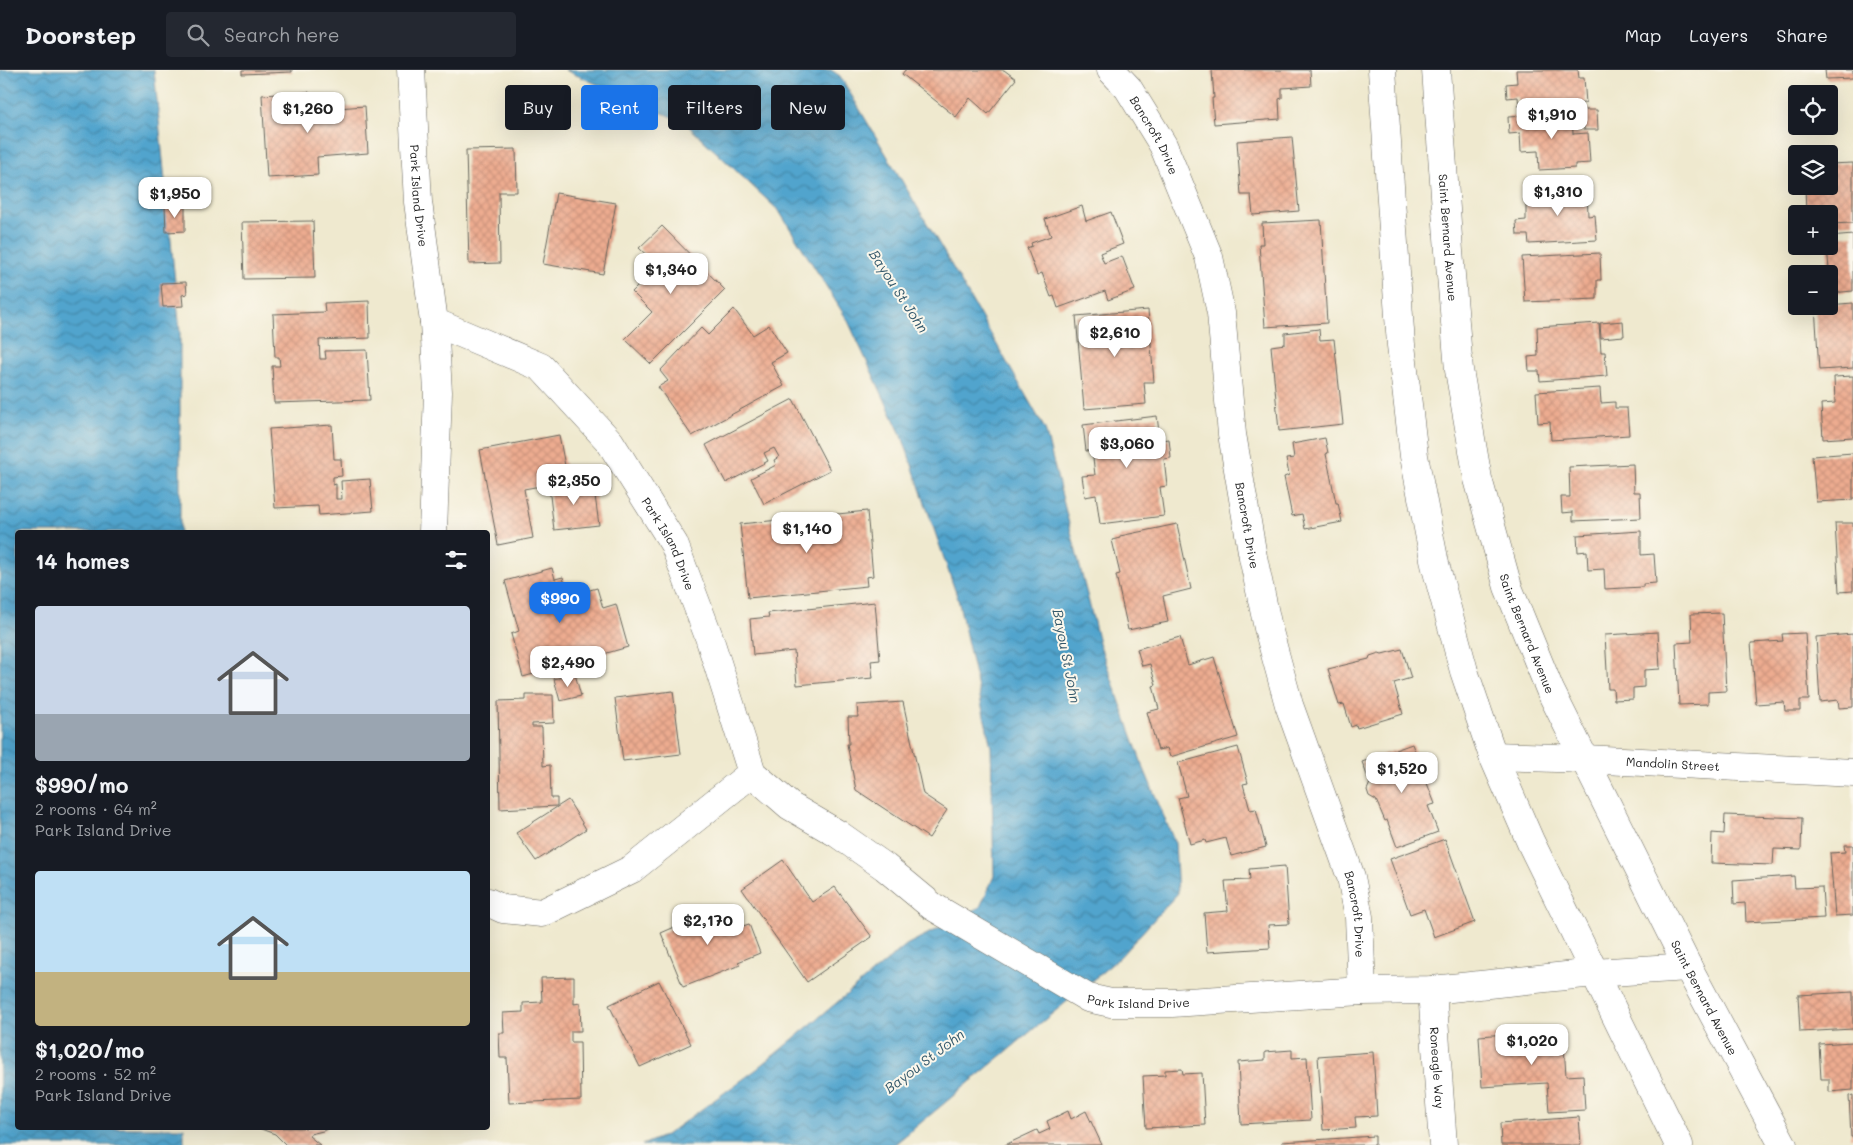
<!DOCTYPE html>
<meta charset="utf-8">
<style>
:root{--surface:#171b24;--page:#242831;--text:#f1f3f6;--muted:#9ea1a6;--line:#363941;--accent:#1a73e8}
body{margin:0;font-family:Mali,sans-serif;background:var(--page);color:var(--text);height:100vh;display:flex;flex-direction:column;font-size:19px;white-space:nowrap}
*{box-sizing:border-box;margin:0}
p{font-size:16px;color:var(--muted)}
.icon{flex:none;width:28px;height:28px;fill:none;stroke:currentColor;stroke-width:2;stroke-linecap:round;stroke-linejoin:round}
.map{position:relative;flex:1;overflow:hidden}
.drawer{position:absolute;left:15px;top:460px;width:475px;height:600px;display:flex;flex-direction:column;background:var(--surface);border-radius:5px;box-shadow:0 5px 20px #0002}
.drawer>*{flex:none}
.top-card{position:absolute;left:505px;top:15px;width:475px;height:45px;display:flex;gap:10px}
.fabs{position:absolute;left:1788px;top:15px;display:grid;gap:10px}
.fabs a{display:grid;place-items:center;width:50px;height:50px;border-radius:5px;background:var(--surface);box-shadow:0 5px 20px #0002;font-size:25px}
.price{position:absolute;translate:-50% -42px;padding:0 11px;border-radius:10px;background:#fff;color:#222;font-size:16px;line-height:32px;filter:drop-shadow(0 1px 2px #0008)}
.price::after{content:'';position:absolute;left:50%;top:30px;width:15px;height:11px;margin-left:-8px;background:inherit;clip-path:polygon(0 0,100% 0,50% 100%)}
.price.on{background:var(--accent);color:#fff}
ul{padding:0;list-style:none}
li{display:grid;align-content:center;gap:10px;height:265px;padding:0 20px}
li span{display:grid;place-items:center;height:155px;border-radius:5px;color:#555}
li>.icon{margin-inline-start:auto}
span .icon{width:90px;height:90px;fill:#fffc;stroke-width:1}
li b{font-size:21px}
h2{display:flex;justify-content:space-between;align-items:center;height:60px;padding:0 20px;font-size:21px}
.tag{padding:0 18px;border-radius:5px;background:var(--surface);box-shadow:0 5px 20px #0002;font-size:18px;line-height:45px}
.tag.on{background:var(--accent);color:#fff}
header{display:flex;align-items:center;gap:30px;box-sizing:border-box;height:70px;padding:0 25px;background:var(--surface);border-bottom:1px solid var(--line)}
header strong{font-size:24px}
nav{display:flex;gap:28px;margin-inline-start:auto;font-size:18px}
.search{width:350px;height:45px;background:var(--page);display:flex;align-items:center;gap:12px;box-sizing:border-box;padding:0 18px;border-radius:5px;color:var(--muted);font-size:19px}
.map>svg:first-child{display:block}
</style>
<header>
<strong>Doorstep</strong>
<div class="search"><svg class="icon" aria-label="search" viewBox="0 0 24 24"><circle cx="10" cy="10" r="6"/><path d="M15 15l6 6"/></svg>Search here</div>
<nav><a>Map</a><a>Layers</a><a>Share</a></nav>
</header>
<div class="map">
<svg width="1853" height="1075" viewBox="0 0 1853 1075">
<defs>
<pattern id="water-waves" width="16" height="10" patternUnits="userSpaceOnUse" patternTransform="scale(1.25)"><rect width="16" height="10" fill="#51a4cd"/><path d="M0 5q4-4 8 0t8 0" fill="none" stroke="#4285a6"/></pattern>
<pattern id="building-cross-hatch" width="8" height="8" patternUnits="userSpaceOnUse" patternTransform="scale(1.25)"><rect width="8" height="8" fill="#edac90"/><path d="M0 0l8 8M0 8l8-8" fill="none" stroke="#cb937c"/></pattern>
</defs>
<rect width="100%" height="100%" fill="#fbf7ec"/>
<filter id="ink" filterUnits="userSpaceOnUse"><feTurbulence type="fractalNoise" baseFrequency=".02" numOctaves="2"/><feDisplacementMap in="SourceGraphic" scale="10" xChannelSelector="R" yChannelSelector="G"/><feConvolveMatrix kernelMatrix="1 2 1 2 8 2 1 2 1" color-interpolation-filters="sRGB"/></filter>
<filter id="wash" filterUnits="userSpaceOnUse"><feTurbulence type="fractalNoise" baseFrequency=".0096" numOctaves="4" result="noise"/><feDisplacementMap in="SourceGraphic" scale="20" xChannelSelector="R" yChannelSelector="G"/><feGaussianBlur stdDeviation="1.12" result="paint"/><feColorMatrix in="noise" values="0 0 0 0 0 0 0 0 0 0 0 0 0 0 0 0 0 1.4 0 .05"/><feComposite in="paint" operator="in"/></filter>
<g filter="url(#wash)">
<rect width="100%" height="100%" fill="#efe9cf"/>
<path fill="url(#water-waves)" stroke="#366074" d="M0,0H154L180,262V462H18V1058H184V1075H0Z
M565,0H831L840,6L944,182L1045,359L1100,576L1142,694L1175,773L1178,823L1118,889L894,1075H642L666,1065L757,999L906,875L980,837L994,806L991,677L958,529L903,369L848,251L779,141L685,53Z"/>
<g id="blocks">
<path fill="url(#building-cross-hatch)" d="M242,0H292V2L242,4Z
M905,0H1004L1016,9L988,44L970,28L956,47L902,4Z
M1212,0H1310L1311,16L1282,18V28L1279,29L1280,49L1214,54L1212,28H1214Z
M1516,0H1578L1579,8H1584L1586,33L1519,37L1518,27L1507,28L1506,14L1517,13Z
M1825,0H1853V8L1826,9Z
M309,22V40L365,36L368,83L317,87L318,105L267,108L262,25Z
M1583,40H1597L1598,60H1584Z
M1572,43L1573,64L1588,63L1590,93L1575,94V98L1539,100L1538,81L1521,82L1520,63L1509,64L1508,47Z
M1292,67L1299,141L1253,145L1251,125H1241L1237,71Z
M516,79L517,122H499L500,193L469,194L466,80Z
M1853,93V153L1829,154V144H1806L1805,116H1829V94Z
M1587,118L1588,146L1595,145L1597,170L1529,174L1528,165H1517L1516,151L1526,150V121Z
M556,123L616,133L603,204L543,194Z
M165,136H185V161L166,162Z
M1082,136L1086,151L1111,142L1123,174L1100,183L1104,193L1122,186L1135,220L1108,230L1105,221L1058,238L1054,226L1051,227L1042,203L1037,205L1027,178L1032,176L1031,173L1051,166L1045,149Z
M1321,150L1327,253L1265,257L1259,174H1263L1262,153Z
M313,151L315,208L244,209L242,152Z
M662,156L725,220L651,294L625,269L652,242L632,222L658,196L639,178Z
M1853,165V221L1831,223L1827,176H1829V167Z
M1600,183L1601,210H1597V229L1525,232L1522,187Z
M186,212L187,224L182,225L183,236L163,237L161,213Z
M369,231L370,268L319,270L320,289H326L325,281L367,280L370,330L274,333L272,296H280L279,287H275L273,244L325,242L324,233Z
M1853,233V298L1819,300L1815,236Z
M734,239L753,265L769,255L787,283L771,292L784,316L692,366L658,317L668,311L660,301L701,258L708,265Z
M1148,240L1154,312H1144L1146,334L1084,339L1076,246Z
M1623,251L1624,266L1601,268L1600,253Z
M1599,253L1601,282H1605L1607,306L1540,311L1539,301H1529L1528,287L1538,286L1537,257Z
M1319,259L1320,270L1334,269L1343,354L1279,361L1271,276L1285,274V263Z
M1853,306V367L1823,369L1821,334L1835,333L1834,307Z
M1600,318L1601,333L1615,332V338H1627L1629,365L1551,370L1550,352L1538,353L1536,322Z
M793,329L830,400L764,434L751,408L776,395L774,390L779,387L774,378L764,383L768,391L726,413L706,375Z
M1157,346L1160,370L1169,369L1171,388L1164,389L1167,416L1160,417L1164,446L1100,454L1096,425L1085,427L1082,406L1095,405L1092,380L1086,381L1083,355Z
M332,355L334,389H341L342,406L333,407V415L336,414V429H342L341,411L370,409L373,441L319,445L318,436L275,438L269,359Z
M559,365L568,411L524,419L533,468L498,475L480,380Z
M1325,368L1328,383L1326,384L1336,433H1338L1342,452L1305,459L1302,444L1292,446L1284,407L1289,405L1286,389L1294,388L1292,374Z
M1853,383V430L1816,432L1812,386Z
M1633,394L1634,422H1640L1641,448L1573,451V442L1562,443L1561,427H1570L1569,397Z
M593,411L599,455L554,460L549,417Z
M867,441L873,506L866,507L867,516L748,528L740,454Z
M1835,453H1853V521L1839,522Z
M1177,454L1191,519L1163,526L1168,552L1128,560L1116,505L1120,504L1112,470L1120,468V466Z
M1641,461V485L1654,484L1656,513L1643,514V517L1605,519L1604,499L1588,500L1587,481L1578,482L1577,465Z
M552,498L555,509L563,507L568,526L597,518L603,538L616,534L628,577L523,607L511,564L519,561L505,511Z
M875,532L880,590L871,591L873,608L797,615L794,581L753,585L750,549L769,547L768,543Z
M1722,543L1726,621L1708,622V634L1679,635L1676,573L1692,572L1691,544Z
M1658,562L1660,599L1644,600V617L1633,618V629L1614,630L1613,619H1608L1605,565Z
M1805,563L1809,630H1800V641H1785L1784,632L1756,634L1751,573L1783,571L1782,564Z
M1853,564V637L1839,638L1838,630L1820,632L1816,567Z
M1180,567L1188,595L1214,587L1238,667L1170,687L1167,678L1158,680L1147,642L1159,639L1153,616L1156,615L1150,594L1142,596L1137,579Z
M1402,579L1411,608L1394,613L1403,644L1357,658L1356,655L1351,657L1344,634L1339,635L1328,599L1369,589L1370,586L1379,583L1382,584Z
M575,604L581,626L560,631L554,609Z
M673,621L681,684L623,691L615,628Z
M526,625H553L554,653L532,654V657H542L543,696L550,695L551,728H557V736L500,739L498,631L526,630Z
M903,632L923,724L947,740L929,768L856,720L847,674H849L848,647H858L857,635Z
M1412,674L1435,734L1428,736L1438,762L1397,777L1387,750L1385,751L1376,730L1369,726L1367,720L1370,713L1362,692Z
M1238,677L1248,713L1243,714L1250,740L1256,739L1266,777L1231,786L1226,768L1206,773L1205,770L1190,774L1178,728L1187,726L1178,693Z
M568,730L586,759L536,791L516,763Z
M1725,745L1802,748L1801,780L1774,779L1773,795L1711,793L1712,763L1724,764Z
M1445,769L1475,852L1434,867L1424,839L1410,844L1390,789Z
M1844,775H1853V845L1835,846L1830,783L1845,782Z
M783,790L812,832L835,817L872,867L807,912L742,819Z
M1285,796L1289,854L1268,855L1270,878L1207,882L1204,843L1228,841L1225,811L1250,810L1249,799Z
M1794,806L1795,818L1822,817L1824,848L1746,852L1745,833L1734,834L1733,810Z
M716,839L717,843L726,840L734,859L749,854L760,883L738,892L740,895L683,917L661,863Z
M574,907V934L580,933L581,961H571V972H580L581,1030L509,1033L507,988H500L499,963H504L503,943L523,942V933L542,932L541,908Z
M659,911L691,974L640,997L609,935Z
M1853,922V959L1800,962L1798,925Z
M1563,960L1566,1006L1583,1005L1585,1040L1549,1042L1547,1013L1482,1017L1479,966Z
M1853,972V1020L1829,1022V1009H1821L1819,974Z
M1292,980V988L1307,987L1311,1050L1241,1054L1238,992L1265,990V982Z
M1373,982L1377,1046L1355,1047L1356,1058L1323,1060L1318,986Z
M1182,999L1183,1004L1202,1003L1205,1055L1146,1058L1143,1006L1165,1005V1000Z
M1853,1025V1067H1851L1849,1026Z
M1068,1041L1071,1049L1086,1041L1102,1075H1005L1037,1060L1039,1064L1050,1059L1047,1051Z
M1579,1047L1581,1075H1501L1500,1053Z
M263,1058H329L323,1061L310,1064L309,1066L320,1075H286L275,1064L261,1059Z
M1375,1066V1075H1282V1072Z"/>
</g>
</g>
<g filter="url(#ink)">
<use href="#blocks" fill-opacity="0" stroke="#66645b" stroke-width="1"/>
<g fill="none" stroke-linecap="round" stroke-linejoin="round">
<defs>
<g id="minor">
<path id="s1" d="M411,0L418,132L434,252L541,297L610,372L674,474L709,567L752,703L790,736L838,764L885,797L932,836L1088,928L1111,933H1172L1362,921L1432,920L1594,903L1688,897"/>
<path id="s2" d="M1111,0L1128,18L1163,75L1209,187L1221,243L1232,364L1253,487L1268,558L1289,635L1351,807L1359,847L1362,921"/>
<path d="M433,462L438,322L434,252"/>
<path id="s3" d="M1493,686L1585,689L1853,703"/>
<path d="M488,832L503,839L542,843L632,799L752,703"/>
<path id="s4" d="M1432,920L1443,1075"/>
</g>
<g id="secondary">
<path d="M1382,0L1401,275L1414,386L1435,494L1464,601L1493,686L1531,773L1679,1075"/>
<path id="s5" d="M1436,0L1449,181L1459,300L1478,409L1508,517L1550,620L1688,897L1783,1075"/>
</g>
</defs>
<use href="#minor" stroke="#66645b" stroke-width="29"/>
<use href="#secondary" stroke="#66645b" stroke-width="29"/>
<use href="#minor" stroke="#fff" stroke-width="28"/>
<use href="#secondary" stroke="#fff" stroke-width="28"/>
</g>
</g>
<g text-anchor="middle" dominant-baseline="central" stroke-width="4" stroke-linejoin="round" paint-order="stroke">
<g font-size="12" fill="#1c1c1c" stroke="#fbf7ec">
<text stroke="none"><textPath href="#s2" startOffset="79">Bancroft Drive</textPath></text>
<text stroke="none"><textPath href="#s1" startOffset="126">Park Island Drive</textPath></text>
<text stroke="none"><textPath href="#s5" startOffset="168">Saint Bernard Avenue</textPath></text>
<text stroke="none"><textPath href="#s2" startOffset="484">Bancroft Drive</textPath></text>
<text stroke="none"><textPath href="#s1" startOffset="589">Park Island Drive</textPath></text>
<text stroke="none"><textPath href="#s5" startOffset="574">Saint Bernard Avenue</textPath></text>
<text stroke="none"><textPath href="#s3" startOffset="180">Mandolin Street</textPath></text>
<text stroke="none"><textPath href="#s2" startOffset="889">Bancroft Drive</textPath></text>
<text stroke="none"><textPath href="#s5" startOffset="979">Saint Bernard Avenue</textPath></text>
<text stroke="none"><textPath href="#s1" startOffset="1290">Park Island Drive</textPath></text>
<text stroke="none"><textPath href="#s4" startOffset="78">Roneagle Way</textPath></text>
</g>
<g font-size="14" font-style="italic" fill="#34596c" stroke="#fbf7ec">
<text transform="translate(899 221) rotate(57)">Bayou St John</text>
<text transform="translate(1067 586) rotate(79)">Bayou St John</text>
<text transform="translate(924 991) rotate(-37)">Bayou St John</text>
</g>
</g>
</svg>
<div class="fabs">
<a><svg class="icon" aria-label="locate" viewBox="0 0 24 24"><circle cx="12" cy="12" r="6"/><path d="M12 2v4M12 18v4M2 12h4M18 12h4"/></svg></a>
<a><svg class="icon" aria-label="layers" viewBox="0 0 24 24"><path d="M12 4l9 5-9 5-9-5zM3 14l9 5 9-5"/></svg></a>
<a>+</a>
<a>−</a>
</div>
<b class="price" style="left:308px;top:64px">$1,260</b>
<b class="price" style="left:1552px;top:70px">$1,910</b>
<b class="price" style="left:1558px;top:147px">$1,310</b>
<b class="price" style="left:175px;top:149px">$1,950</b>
<b class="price" style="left:671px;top:225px">$1,340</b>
<b class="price" style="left:1115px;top:288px">$2,610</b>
<b class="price" style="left:1127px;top:399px">$3,060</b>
<b class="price" style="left:574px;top:436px">$2,350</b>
<b class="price" style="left:807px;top:484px">$1,140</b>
<b class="price on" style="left:560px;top:554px">$990</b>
<b class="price" style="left:568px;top:618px">$2,490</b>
<b class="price" style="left:1402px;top:724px">$1,520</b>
<b class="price" style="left:708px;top:876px">$2,170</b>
<b class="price" style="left:1532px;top:996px">$1,020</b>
<div class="top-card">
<a class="tag">Buy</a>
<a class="tag on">Rent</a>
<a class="tag">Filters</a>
<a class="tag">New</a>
</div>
<section class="drawer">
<h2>14 homes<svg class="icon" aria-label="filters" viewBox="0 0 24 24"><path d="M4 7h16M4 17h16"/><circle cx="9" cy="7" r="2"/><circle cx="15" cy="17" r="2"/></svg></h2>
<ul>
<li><span style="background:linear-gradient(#c9d6e8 70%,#9aa5b1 0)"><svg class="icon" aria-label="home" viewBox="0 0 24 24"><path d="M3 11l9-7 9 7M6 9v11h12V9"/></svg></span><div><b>$990/mo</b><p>2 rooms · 64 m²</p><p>Park Island Drive</p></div></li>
<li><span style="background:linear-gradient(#bfe0f5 65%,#c2b280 0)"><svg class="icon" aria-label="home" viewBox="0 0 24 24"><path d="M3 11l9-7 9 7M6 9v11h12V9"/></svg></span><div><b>$1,020/mo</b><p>2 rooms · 52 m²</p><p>Park Island Drive</p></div></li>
</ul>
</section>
</div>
